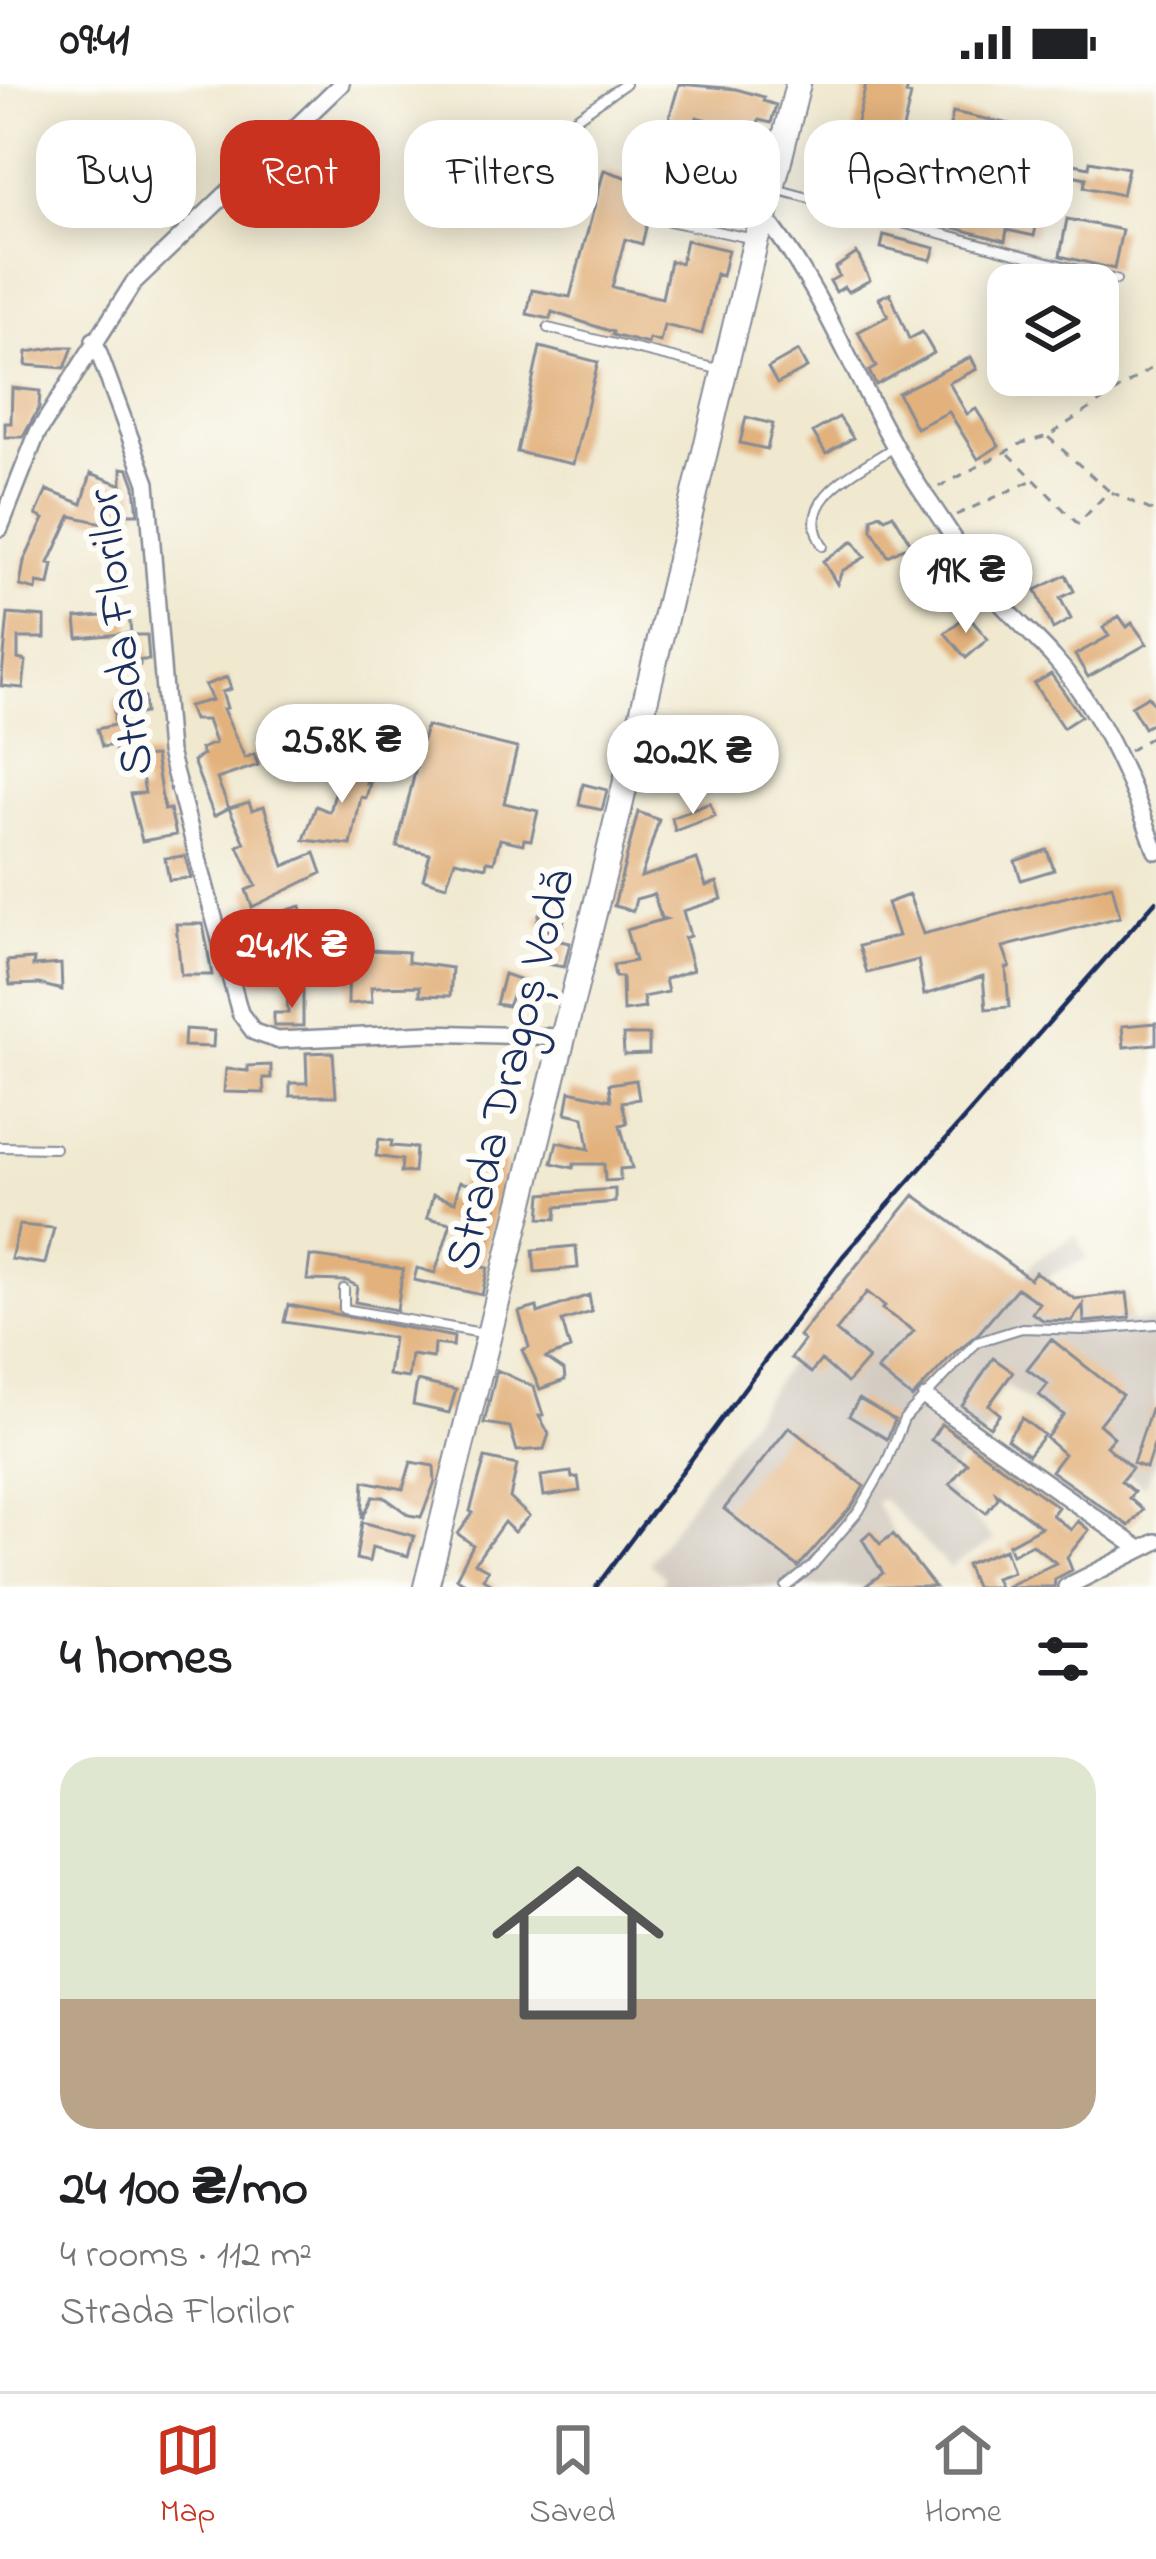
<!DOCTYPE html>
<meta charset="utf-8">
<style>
:root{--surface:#fff;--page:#f6f6f6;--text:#202124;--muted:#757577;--line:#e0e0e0;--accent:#c8321e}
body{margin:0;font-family:"Indie Flower",sans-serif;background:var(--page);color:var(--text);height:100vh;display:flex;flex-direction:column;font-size:45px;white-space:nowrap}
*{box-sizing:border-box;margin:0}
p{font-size:39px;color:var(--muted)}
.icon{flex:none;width:66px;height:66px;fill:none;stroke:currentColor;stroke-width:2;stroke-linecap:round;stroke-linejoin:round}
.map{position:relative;height:1503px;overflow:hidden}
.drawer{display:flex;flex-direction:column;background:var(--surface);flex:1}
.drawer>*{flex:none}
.guide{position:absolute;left:36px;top:36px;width:1086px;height:108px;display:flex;gap:24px}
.fabs{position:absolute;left:987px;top:180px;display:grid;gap:24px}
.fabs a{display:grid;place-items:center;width:132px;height:132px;border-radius:24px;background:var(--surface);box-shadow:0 6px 30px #0003;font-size:60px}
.price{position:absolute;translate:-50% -102px;padding:0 27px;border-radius:42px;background:#fff;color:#222;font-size:39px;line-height:78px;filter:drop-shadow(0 3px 6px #0008)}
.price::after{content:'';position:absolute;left:50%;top:72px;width:36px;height:27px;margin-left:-18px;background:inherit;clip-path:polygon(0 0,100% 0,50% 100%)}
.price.active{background:var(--accent);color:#fff}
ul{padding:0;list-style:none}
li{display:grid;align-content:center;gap:24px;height:636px;padding:0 60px}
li+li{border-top:3px solid var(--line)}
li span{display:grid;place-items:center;height:372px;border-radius:36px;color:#555}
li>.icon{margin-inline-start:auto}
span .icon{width:216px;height:216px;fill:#fffc;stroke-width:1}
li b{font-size:51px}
h2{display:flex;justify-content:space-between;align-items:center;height:144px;padding:0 60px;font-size:51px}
.tag{padding:0 42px;border-radius:36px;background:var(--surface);box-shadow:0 6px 30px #0003;font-size:42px;line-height:108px}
.tag.active{background:var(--accent);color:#fff}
.status{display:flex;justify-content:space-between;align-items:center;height:84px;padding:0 60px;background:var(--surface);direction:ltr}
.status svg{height:33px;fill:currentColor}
.dock{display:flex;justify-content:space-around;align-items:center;height:168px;border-top:3px solid var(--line);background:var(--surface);font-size:33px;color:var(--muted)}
.dock a{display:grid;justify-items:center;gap:6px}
.dock .active{color:var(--accent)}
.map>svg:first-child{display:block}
</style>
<div class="status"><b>09:41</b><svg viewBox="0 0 49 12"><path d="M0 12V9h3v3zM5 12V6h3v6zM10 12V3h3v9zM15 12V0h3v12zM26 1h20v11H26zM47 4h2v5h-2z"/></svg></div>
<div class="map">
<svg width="1156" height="1503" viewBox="0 0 1156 1503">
<rect width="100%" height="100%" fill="#fdfcf7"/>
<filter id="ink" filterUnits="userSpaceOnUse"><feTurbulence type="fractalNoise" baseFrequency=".00833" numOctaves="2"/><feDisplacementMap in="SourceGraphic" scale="24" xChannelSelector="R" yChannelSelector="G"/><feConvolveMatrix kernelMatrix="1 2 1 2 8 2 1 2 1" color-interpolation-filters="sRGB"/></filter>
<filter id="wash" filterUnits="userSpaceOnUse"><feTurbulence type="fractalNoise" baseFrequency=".004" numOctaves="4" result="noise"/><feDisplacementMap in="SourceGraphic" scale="48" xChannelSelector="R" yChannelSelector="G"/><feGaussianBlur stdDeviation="2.7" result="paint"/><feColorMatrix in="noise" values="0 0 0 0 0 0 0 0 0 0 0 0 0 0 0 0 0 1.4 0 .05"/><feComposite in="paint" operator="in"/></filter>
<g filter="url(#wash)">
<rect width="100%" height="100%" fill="#f0e9d0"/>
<path fill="#cbc2b8" d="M914,1111L1026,1193L1033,1178L1076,1150L1087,1175L1052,1190L1047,1197L1081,1219L1080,1215L1127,1209L1131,1238L1156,1237V1376L1144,1403L1006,1301L990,1322L1000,1330L942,1400L994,1456L949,1484L883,1415L875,1418L893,1450L935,1503H659L665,1494L649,1478L804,1258L799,1252Z"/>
<g id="blocks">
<path fill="#e2b17b" d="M679,0L736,5L764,13L763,17L776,21L771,39L759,36L744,94L732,91L722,121L671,104L666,108L639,75L650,65L685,107L689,95L711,102L726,41L697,33L694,45L668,38Z
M866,0L908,3L906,10L911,11L886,117L880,116L878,124L839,113Z
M953,28L1057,50L1034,152L1007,146L1005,157L928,137Z
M1090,77L1128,84L1122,111L1084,103L1086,94L1072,91L1074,80L1089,83Z
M604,86L656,103L642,160L625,155L612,203L662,214L670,177L681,179L686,156L728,166L722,192L716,190L702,250L664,241L660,258L649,255L648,260L612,251L613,248L552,228L550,235L527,230L532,206L570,213Z
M1067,135L1122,146L1114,185L1060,172Z
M884,151L935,164L931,176L881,164Z
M857,169L870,196L848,208L844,203L836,208L830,197L839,192L835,184Z
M890,209L909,255L922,248L934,269L876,301L869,287L876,283L858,248L888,232L879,214Z
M60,263H73L65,284L26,281L27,268Z
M540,263L598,278L573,380L517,368Z
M798,267L807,284L777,300L768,284Z
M971,273L977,285L949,299L967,330L976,325L999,362L978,375L949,328L916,344L898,309Z
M12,304L40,307L39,324L23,353H5V339H11Z
M746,333L773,340L767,365L740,359Z
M839,333L853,354L826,370L813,348Z
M122,384L129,385L135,402L138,430H120L115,452L100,448L103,439L71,432L49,479L53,480L49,501L37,499L36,506L20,502L24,477L44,435L36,431L47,406L82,420L91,389L122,401Z
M880,430L885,434L893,430L911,460L888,472L872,446V434Z
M853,457L865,473L842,487L837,500L823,477Z
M1066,491L1074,507L1060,514L1071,535L1053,545L1036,506Z
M8,530L45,533V554H18V575L26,577L23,604L1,602Z
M129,530L131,549L78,554L76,534Z
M967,531L988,555L966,574L945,549Z
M1119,532L1127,543L1132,539L1147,560L1088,593L1075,571L1109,552L1103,544Z
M124,551H147L149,576H140V581L125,582Z
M1051,590L1081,632L1063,644L1034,600Z
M227,593L231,605L222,608L227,624L223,625L245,674L254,670L258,681L217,695L229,724L214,732L193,677L203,671L200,665L215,659L207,636H193L188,622L212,616L205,601Z
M1148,612L1156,624V637L1144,644L1131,622Z
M144,613L145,629L126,632L132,673L155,672L164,726L170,725L176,751L142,757L130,710L145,709L141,687L118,689L115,661L102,663L97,645L114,641V616Z
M426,642L517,664L504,719L538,727L531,756L524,755L523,760L500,755L494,778L487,777L486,783L455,776L446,802L423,795L430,770L397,763Z
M345,672L372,679L366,699H370L366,714L361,713L351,761L304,756L316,722L330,728Z
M583,700L607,706L602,726L579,721Z
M249,718L252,726L264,722L284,782L315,769L322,789L252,823L246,806L256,802L238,762L245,759L229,724Z
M710,719L715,732L675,747L672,734Z
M638,728L659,736L641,793L697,775L706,802L717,798L722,815L683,827L690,852L684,854L693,886L665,895L668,908L643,913L645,924L623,927L622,893H615L613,881L635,877L626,846L665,835L661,834L654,810L636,815L633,827L614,822Z
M1047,766L1054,786L1021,796L1015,777Z
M185,772L191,794L169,796L165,774Z
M1112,801L1120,833L1003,863L1010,883L1006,884L1009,923L986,925L983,892L924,911L918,876L867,889L859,862L898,852L887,819L909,811L923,850Z
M301,822L307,847L274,855L269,831Z
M539,830L564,835L560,857L570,859L564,883L542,879L549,843L537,840Z
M176,840H203L212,891H181Z
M355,856H368L369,866L408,868V878L452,884L450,912L420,911V902L371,903L372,918L348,920L349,869L356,868Z
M282,860L284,895L254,897L252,873L265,872V861Z
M34,875L33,882L61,880L62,906L39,900L10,901L7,877Z
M504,890L530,899L526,910L514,907L508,922L496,920Z
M287,907H303V942H274V929H288Z
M1156,939V960L1124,963L1122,942Z
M185,945L214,947L213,963L184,962Z
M623,951H649V970L624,971Z
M333,968L336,1012H290V999H307L306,969Z
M271,981V994H263L264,1009L224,1008L226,985L248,987V982Z
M636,996L639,1015L622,1018L627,1039L620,1041L632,1084L620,1085V1096L605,1097L604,1080H574L573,1084L552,1079L557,1058L589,1065L584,1033L566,1029L570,1007L611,1016L609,1000Z
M379,1055L392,1057L391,1062L416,1064L414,1089L401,1088L402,1076L376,1072Z
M489,1075L507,1079L482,1183L488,1184L482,1211L414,1196L417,1184L435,1189L451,1139L427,1134L433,1111L455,1118L459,1098L483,1103Z
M615,1105V1118L557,1123L556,1135L540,1134L542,1110Z
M914,1111L1030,1195L1035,1188L1075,1215L1127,1209L1130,1234L1084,1238L1083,1221L1072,1237L1043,1236L1032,1229L1039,1219L1017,1204L979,1249L953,1270L912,1314L877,1286L914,1247L882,1225L885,1222L867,1208L836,1247L868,1275L847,1299L821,1276L811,1289L791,1274L804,1257L799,1252Z
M19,1141L54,1144L45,1180L11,1175Z
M576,1162L578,1184L535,1188L533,1166Z
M310,1172L403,1185L397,1226L355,1218L357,1202L347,1197L307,1196Z
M589,1211L592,1228L562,1237L570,1265L546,1274L564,1286L565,1296L540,1305L522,1266L529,1263L519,1228L537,1223L538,1229Z
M288,1221L454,1253L453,1262L434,1260L433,1274L411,1271L408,1294L388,1291L393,1254L284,1238Z
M1051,1255L1122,1311L1099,1340L1114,1353L1106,1362L1132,1384L1121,1397L1134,1408L1129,1414L1143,1426L1129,1442L1051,1387L1064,1370L1046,1354L1064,1331L1039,1311L1048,1300L1027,1285Z
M993,1274L1013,1288L989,1321L1000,1330L990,1343L962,1322Z
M497,1286L534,1303L543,1331L539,1332L549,1350L544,1365L517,1367L510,1343L484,1339Z
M417,1297L456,1306L449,1329L413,1321Z
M859,1315L895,1336L887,1355L849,1332Z
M1154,1316L1156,1354L1146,1384L1133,1379Z
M1022,1334L1044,1351L1028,1371L1007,1355Z
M941,1340L1058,1423L1052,1431L1071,1446L1078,1437L1089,1446L1067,1473L1072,1486L1055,1495L1054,1503H1005L1056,1479L1032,1460L1012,1470L1008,1461L1041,1443L996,1409L998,1414L986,1429L950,1400L967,1379L931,1356Z
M789,1343L864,1402L852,1422L798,1483L724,1425Z
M485,1374L517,1381L510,1414L529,1432L514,1448L504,1438L475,1479L488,1486L483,1495L497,1503H474L456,1494L473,1461L458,1450L473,1429L470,1427Z
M411,1378L434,1382L435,1398L421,1433L409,1431L384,1413H373L362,1435L364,1397L403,1405Z
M571,1388L572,1394L578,1393L580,1407L544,1412L541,1392Z
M362,1438L414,1452L408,1472L372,1463L369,1478L356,1475Z
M870,1448L880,1460L893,1450L935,1503H864L883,1489L862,1455Z
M1005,1465L1013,1488L995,1494L999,1503H975L966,1480Z"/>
</g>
</g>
<g filter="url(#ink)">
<use href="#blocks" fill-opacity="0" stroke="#868c97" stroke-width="3"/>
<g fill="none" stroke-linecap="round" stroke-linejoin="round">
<defs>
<path id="lane" d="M515,76L625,0
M779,106L1116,196
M669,137L754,155
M548,244L718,285
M823,462C792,414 860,386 894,363
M0,1063L55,1064
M344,1205V1225L482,1249
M786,1503L812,1482L859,1427L885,1382L904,1335L977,1258L1022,1244L1084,1246L1156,1240"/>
<path id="street" d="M765,133C833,220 863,320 924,410C945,440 964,471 985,501C1005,527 1032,549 1054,574C1101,626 1133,701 1156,767
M94,256L147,399L169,668L240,929L254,948L277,956L429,949L563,953
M0,444L37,350L134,198L341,0
M926,1314L1140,1465
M1066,1503L1156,1458"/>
<path id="primary" d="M426,1503L603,793L756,155L765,133L798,0"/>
</defs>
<use href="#lane" stroke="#868c97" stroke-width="12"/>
<use href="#street" stroke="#868c97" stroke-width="20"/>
<use href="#primary" stroke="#868c97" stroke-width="28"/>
<path stroke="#868c97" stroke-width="3" stroke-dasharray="9 9" stroke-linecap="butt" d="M1009,370L1078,440L1109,407L1048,353
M939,403L1022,359L1048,352L1156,281
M1111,408L1153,427L1156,424
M956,431L1035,395
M1129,667L1156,650"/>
<use href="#lane" stroke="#fff" stroke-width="8"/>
<use href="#street" stroke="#fff" stroke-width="15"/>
<use href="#primary" stroke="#fff" stroke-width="24"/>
<path stroke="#1b2f5e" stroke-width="4.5" d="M596,1503L843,1172L1156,817"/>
</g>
</g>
<g text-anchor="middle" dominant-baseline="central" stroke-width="12" stroke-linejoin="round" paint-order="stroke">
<g font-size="48" fill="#1b2f5e" stroke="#fdfcf7">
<text transform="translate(122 548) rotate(-97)">Strada Florilor</text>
<text transform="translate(512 986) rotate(-76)">Strada Dragoș Vodă</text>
</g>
</g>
</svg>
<div class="fabs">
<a><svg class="icon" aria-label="layers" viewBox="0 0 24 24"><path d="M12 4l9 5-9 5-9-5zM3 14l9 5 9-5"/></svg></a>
</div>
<b class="price" style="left:966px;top:552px">19K ₴</b>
<b class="price" style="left:342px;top:722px">25.8K ₴</b>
<b class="price" style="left:693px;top:733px">20.2K ₴</b>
<b class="price active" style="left:292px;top:927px">24.1K ₴</b>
<div class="guide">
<a class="tag">Buy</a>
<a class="tag active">Rent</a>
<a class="tag">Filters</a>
<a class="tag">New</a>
<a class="tag">Apartment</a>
</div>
</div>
<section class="drawer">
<h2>4 homes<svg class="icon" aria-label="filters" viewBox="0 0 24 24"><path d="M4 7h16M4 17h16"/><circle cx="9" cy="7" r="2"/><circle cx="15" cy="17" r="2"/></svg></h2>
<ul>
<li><span style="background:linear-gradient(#dfe7d0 65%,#b9a48a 0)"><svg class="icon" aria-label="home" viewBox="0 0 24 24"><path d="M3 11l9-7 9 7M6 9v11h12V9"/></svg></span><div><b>24 100 ₴/mo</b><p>4 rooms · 112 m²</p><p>Strada Florilor</p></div></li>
</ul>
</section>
<nav class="dock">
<a class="active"><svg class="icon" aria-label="map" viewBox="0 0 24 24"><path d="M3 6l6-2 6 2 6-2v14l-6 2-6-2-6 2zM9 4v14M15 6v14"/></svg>Map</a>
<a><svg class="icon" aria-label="saved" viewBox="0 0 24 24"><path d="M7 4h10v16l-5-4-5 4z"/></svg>Saved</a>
<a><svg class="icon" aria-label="home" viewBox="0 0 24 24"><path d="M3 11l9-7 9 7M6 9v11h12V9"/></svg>Home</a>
</nav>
